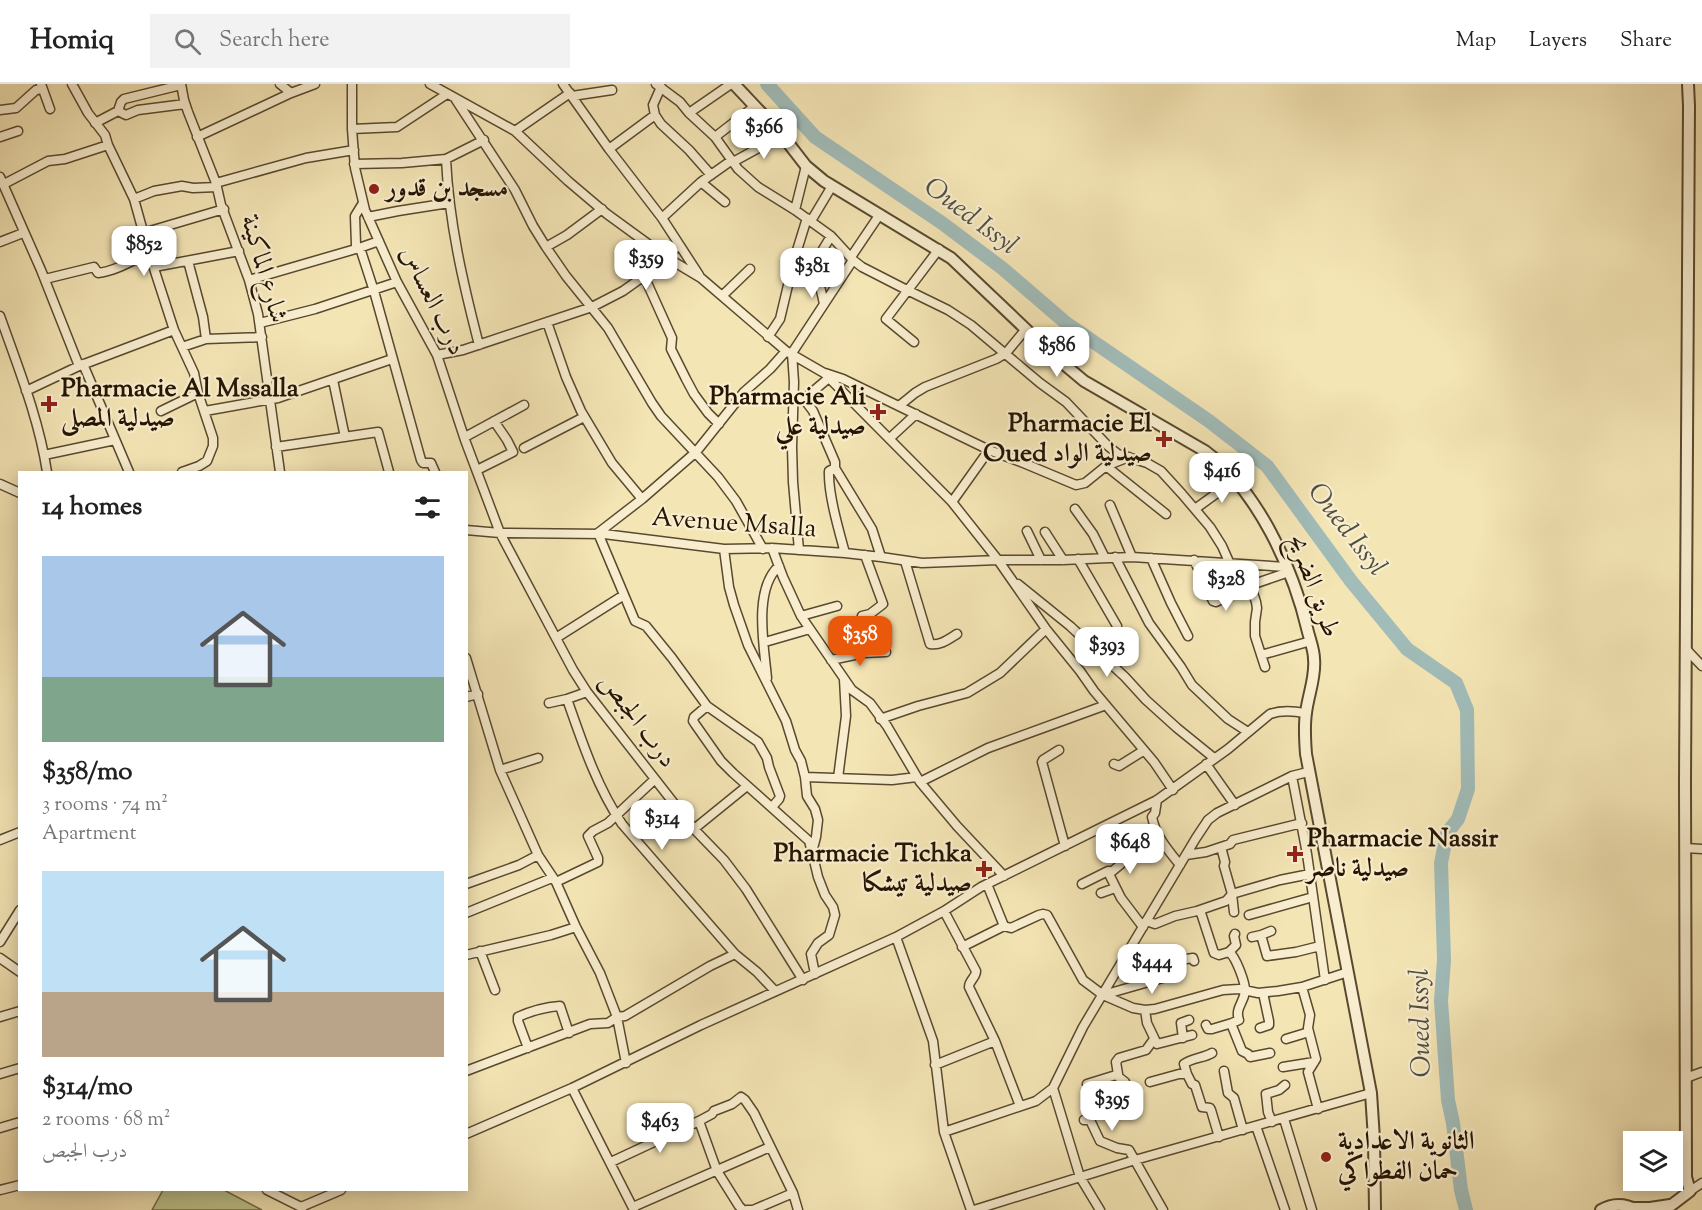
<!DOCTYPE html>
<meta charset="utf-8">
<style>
:root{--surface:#fff;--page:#f2f2f2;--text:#222;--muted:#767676;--line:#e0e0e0;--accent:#ea580c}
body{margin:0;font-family:"Sorts Mill Goudy",Amiri,serif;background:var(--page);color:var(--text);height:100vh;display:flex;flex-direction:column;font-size:22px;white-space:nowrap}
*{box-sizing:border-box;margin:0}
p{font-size:20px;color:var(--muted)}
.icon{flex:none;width:33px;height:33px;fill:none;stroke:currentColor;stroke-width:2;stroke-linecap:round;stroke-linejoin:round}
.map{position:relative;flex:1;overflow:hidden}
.side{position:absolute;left:18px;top:387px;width:450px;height:720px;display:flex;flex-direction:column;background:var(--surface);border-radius:0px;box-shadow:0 3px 15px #0003}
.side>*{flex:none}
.buttons{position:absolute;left:1623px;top:1047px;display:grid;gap:12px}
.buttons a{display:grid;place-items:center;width:60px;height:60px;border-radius:0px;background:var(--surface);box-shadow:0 3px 15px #0003;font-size:30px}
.price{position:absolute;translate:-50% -51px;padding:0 14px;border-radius:12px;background:#fff;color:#222;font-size:20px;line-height:39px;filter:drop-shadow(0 2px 3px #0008)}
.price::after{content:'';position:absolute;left:50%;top:36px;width:18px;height:14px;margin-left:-9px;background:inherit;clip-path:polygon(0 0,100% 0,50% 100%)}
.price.on{background:var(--accent);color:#fff}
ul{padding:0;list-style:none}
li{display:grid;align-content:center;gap:12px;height:318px;padding:0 24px}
li span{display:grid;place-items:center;height:186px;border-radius:0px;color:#555}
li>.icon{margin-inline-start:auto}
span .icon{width:108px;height:108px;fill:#fffc;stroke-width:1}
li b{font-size:26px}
h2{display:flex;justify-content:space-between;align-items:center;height:72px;padding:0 24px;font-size:26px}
header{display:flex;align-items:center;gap:36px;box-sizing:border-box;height:84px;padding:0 30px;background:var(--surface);border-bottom:2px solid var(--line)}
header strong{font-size:28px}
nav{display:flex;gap:33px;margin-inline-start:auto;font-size:21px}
.search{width:420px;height:54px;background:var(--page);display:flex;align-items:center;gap:15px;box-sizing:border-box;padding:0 21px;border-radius:0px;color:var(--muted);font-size:22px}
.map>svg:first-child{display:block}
</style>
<header>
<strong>Homiq</strong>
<div class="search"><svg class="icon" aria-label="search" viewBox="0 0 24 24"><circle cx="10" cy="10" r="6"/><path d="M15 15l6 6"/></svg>Search here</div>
<nav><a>Map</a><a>Layers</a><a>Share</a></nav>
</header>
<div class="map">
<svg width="1702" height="1126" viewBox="0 0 1702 1126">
<rect width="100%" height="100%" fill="#f4e5b5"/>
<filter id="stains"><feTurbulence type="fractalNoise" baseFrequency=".00333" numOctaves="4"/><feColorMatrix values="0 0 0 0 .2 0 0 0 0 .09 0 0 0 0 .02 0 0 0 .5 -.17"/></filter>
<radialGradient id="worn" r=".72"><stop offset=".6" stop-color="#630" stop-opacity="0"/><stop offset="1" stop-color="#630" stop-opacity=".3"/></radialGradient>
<path fill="#bec48c" stroke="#726c47" stroke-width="1.5" d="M163,1106H224L262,1126H152Z"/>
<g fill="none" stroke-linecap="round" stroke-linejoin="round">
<path stroke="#a1bcb9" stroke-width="14" d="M767,0L815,53L942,139L1002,184L1066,239L1209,337L1267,382L1351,497L1407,565L1456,599L1467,626L1468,705L1458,735L1447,749L1441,779L1444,876L1441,917L1448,1016L1453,1039L1461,1106L1466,1126"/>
<defs>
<path id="minor" d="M41,0L50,25
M72,0L88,29L105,51L108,61L134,115L149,169L174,246L194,289L198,309L213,354V362L207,377L199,382L182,388
M181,0L184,16L188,28L216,99L221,121L249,196L258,230L280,388
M280,0L291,9
M352,0V45L355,84L365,126L397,198L437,271L465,356L500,449L573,586L587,608L694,745L724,776L746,805L803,896
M430,0L515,47L568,97L607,130L666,173L701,194L786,267L824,289L952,418L998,476L1046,545L1080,587L1094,607L1154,678L1173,706
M563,0L609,65L662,134L699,191
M656,0L680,18L689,29L715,53L738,85L758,103L795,126L831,152L853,176L862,183L903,204L948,226L971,241L1040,299L1066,318L1108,362L1118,370L1147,379L1161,387L1182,410L1210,443L1222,462L1230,480
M661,3L653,21L655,31L661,40L689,66L711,91
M572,12L612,6
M456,16L515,106L533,142L546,163L566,192L608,244L652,319L661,332L718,393L736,417L763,465
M0,26L16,24L36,6L42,5
M118,27L126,31L138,26L185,20
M689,29L731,0
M95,39L118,27L121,18L124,15L181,1
M352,45L397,43L447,10
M515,47L570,9
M0,53L18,47
M197,53L291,9L315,0
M715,53L755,22
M609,65L655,31
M446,75C449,139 463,199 479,261
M733,78L782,51
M354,80L402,79L446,75L484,56
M0,93L41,186L79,282
M701,98L725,118
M216,99L306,74L354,66
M4,100L48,77L65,75L108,61
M134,115L154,107L182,102L193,104L217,103
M363,119L355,132L356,161L361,167L374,207L421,376L423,379H431L435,388
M795,126L806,82
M368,133L398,127L449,119
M662,134L701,98L732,76
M811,137L832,102
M143,149L224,125
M0,158L23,149L25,151
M546,163L567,151L602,125
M819,172L831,152
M851,173L880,130
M794,176C819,184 819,198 824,220
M188,177L203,233L206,255
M154,183L239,167
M644,192L672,254L671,265L686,295L694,310L708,329L719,340
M45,195L94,183L98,189C116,187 133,176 149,169
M249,196L359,164L379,157
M722,212L750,185
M0,232C18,283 39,335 47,388
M547,238L566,293L581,327L612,379L642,415
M260,239L315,225L397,198
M768,253L780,235L794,176L807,134
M914,258L886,235L939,165
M182,263L206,255L262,253
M437,271L463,266L592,223L623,207L644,192L679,161
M83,280L129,388
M825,289L843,295L989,366L1021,378L1076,401L1085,399L1106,382L1129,373
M333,296L345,353
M26,307L79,282L174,246
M804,315L831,292
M794,318L804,315L813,327L835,378V384L872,445L881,473
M899,322L915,309L925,303L996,275L1006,269L1026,245
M161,327L198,309
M205,327L278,314L392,275
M465,353L524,321
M890,354L916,330
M276,363L378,348L389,388
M524,364L584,333
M44,371L115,356
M1106,382L1166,430
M835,384L829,387C828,410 839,447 845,469
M477,386L513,368L507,356L494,337
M0,400L20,409
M952,418L989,366
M1110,421L1132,473
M1075,425L1093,450L1105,474
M1195,425L1235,396
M466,446L500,449L604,450L724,465L772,464L845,469L881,473L922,479L998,476H1063L1132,473L1287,483
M1027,447L1041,476
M1045,448L1063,476
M772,464L783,493L801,532L852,606L870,619L887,642L920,698L957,742L1004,792
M724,465L729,503L734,521L748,561L786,637L795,666L801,677L805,693L807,712L815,725L818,736L816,753L812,768L818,793L825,811L833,823L835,831L829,851L818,859L811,870L815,890
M799,466L793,398L792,363L794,298L792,269L853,176
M1115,473L1149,539L1181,583L1192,601L1228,635L1248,648
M1151,474L1171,519L1188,552
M1078,475L1117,542
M1194,476L1213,517L1216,518L1251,501L1289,488
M905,477L930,560C940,562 949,555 957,550
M1244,481L1256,518L1257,524L1255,538V552L1265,583
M1018,500L1070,542L1125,593L1146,616L1177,644L1214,674
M801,532L837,522
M556,554L624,511
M765,558L810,545
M1686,565L1702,582
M853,571L862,532L870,530L883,520L865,471
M1261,571L1311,557
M466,574L500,686L538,771L556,798L576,843L600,889L617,933L626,979
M831,576L864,569L886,568
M767,594C764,562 753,505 779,482
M466,613L478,610
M567,615C582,658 597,703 622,740L735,870L757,888L775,907
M549,619L567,615L587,608
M707,622L694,633L693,637L695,640L721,677L733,689L809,757L812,768
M880,635L918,622L967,609L1000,589L1046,545
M1059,666L1043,676L1042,678L1065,762
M1114,680L1119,682L1143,667
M1206,680L1235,721
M500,686L538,674
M1292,692L1307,770L1325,896
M805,693L892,696L917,693
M838,694L846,632L844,595
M920,698L988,664L1106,621
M1157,716L1155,729L1152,733C1156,753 1168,766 1180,781
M772,723L779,715L780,712L769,683L767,674L758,658L707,622L672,574L646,542L635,537L598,449L642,415L696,368L744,308L770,285L786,267
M1112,739L1114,764L1121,780L1109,790L1121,814L1143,843
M694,745L747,702
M0,756L20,748
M1221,763L1225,778L1224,782L1232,810L1234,828
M1685,764L1702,765
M1186,771L1206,768L1230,760L1233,756L1302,739
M556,798L598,778V774L588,752L593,747L608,739L655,695
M466,800L519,781L538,771
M987,800L1004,842L1011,844L1039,831L1043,830L1047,831L1083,896L1103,911L1133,924L1145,926L1155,925L1223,906L1239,905L1258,909L1278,907L1302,903L1348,888
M1082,800L1108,787H1111
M1101,809L1115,804
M1200,826L1214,869L1219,871L1229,868C1236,873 1246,900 1245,908C1243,920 1235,924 1239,936L1232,939V942L1242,967L1248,970L1250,973L1270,969
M944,827L976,887C976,894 969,896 969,903L995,957L1020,1022
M466,829L552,794
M1249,831L1313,813
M1146,837L1155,840L1175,832L1197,827L1226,817L1232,810L1280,796L1310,790
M1271,847L1261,851L1267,872L1296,868L1320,862
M896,853L933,957L944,1048L971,1126
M1252,853L1261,851
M0,858L20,826
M962,863L1004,842
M480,867L495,906
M1229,868L1236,861L1234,852L1235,850
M466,871L551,851L576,843
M0,874L20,888
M1302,903L1310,931L1308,944L1316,975L1308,988L1318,1025
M1103,911L1173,891L1170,879L1173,877L1193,874L1194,877
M1145,926L1147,939L1157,960L1192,951
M0,933L20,927
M1206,941L1208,945H1212L1232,939
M1260,944L1269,941V937L1263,909
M1183,954L1181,939L1189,936
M1286,955L1309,948
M528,964L518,937V933C531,927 546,923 560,922L569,949
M935,981L995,957
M1283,983L1314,978
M466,987L590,940L608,939L617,933L625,932L710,882L735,870
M1224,987L1228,1009L1234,1014L1243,1046
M0,990L20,984
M1187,990L1184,980C1191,974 1204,974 1212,969
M1116,991L1125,998L1129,1013
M1686,994L1702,988
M1150,998L1179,990H1187L1192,1000L1195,1001L1202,1023L1210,1024L1211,1026L1219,1053
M1087,1000L1116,991L1118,990L1116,978L1119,974L1146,966L1154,955
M572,1004L634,1126
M1053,1004L1080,1093L1100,1126
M1284,1035L1312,1126
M1084,1036H1090L1100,1057L1117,1064L1129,1066L1163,1126
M699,1037L717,1087L739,1122L743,1126
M1272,1038L1268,1028L1266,1010L1279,1006L1285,1001
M1256,1042L1285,1126
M0,1044L20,1038
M944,1048L1036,1017L1053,1004L1083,943L1196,754L1208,736L1217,729L1292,692L1308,688
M466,1050L572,1004L701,941L896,853L944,827L981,803L1157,716L1228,665L1270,630C1281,626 1294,627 1305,629
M611,1078L699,1037L712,1030L714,1027L732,1020L741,1013L745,1016L754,1029L793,1109L798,1126
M0,1106L20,1101
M267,1106L301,1123L302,1126
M1690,1107L1702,1099
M301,1123L341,1106
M633,1123L770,1063
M747,1126H753L793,1109
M974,1126L1135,1076L1371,1009"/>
<path id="tertiary" d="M734,0L782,51L806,82L824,97L951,174L1053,271L1084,297L1205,367C1258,407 1293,484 1308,548C1310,556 1314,566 1314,575C1316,593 1308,611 1306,629C1304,642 1305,657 1306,670L1371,1009L1374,1055L1375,1126
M1634,1124H1650L1670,1121
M1601,1126C1613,1119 1624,1119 1637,1126
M1665,1126L1690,1107L1686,1093L1685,697L1689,22L1688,0"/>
</defs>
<use href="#minor" stroke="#59492f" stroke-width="11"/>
<use href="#tertiary" stroke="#59492f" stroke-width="14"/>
<use href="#minor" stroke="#f8eecf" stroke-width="8"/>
<use href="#tertiary" stroke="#f8eecf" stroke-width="10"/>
</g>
<g fill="#8f2418" stroke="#f8eecf" stroke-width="2">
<circle cx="374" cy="105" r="6"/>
<path d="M46 311h6v6h6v6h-6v6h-6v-6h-6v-6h6z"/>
<path d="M875 319h6v6h6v6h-6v6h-6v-6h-6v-6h6z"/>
<path d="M1161 346h6v6h6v6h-6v6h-6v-6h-6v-6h6z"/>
<path d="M1292 761h6v6h6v6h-6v6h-6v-6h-6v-6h6z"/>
<path d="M981 776h6v6h6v6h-6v6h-6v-6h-6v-6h6z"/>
<circle cx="1326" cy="1073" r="6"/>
</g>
<g text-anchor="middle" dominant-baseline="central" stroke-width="4.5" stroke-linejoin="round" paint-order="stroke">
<g font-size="26" font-weight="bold" fill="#251502" stroke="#f8eecf" text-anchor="start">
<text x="386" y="105">مسجد بن قدور</text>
<text x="61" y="305">Pharmacie Al Mssalla<tspan x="61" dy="30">صيدلية المصلى</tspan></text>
<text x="866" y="313" text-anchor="end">Pharmacie Ali<tspan x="866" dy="30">صيدلية علي</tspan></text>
<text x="1152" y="340" text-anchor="end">Pharmacie El<tspan x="1152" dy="30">Oued صيدلية الواد</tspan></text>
<text x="1307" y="755">Pharmacie Nassir<tspan x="1307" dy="30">صيدلية ناصر</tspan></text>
<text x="972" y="770" text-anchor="end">Pharmacie Tichka<tspan x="972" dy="30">صيدلية تيشكا</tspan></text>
<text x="1338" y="1058">الثانوية الاعدادية<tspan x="1338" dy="30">حمان الفطواكي</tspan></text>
</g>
<g font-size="26" fill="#251502" stroke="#f8eecf">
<text transform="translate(263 185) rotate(74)">شارع الماكينة</text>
<text transform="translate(432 217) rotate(64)">درب العساس</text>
<text transform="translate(734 440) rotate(4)">Avenue Msalla</text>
<text transform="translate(1313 502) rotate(70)">طريق الضريح</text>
<text transform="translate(637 637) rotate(53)">درب الجبص</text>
</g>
<g font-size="27" font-style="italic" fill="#504f42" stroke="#f8eecf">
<text transform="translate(970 133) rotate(37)">Oued Issyl</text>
<text transform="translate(1346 446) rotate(52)">Oued Issyl</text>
<text transform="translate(1422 939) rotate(-91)">Oued Issyl</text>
</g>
</g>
<rect width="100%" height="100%" filter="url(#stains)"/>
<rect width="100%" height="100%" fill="url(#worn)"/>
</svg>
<div class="buttons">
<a><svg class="icon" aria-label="layers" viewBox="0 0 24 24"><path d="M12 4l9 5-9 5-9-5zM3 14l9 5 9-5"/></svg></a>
</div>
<b class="price" style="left:764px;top:76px">$366</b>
<b class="price" style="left:144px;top:193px">$852</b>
<b class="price" style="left:646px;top:207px">$359</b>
<b class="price" style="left:812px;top:215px">$381</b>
<b class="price" style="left:1057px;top:294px">$586</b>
<b class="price" style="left:1222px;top:420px">$416</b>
<b class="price" style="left:1226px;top:528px">$328</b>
<b class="price on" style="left:860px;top:583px">$358</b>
<b class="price" style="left:1107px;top:594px">$393</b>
<b class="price" style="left:662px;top:767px">$314</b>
<b class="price" style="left:1130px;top:791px">$648</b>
<b class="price" style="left:1152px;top:911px">$444</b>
<b class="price" style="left:1112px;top:1048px">$395</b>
<b class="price" style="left:660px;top:1070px">$463</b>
<section class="side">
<h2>14 homes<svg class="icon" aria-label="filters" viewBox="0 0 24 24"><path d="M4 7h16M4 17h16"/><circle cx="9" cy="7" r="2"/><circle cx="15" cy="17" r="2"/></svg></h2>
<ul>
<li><span style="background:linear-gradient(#a9c7e8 65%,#7fa58c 0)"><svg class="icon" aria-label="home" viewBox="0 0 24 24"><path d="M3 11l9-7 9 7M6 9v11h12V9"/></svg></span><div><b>$358/mo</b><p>3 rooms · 74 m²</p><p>Apartment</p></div></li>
<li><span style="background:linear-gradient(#bfe0f5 65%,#b9a48a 0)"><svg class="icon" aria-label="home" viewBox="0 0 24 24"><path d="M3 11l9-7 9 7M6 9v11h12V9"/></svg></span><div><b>$314/mo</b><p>2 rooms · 68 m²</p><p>درب الجبص</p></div></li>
</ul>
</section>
</div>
